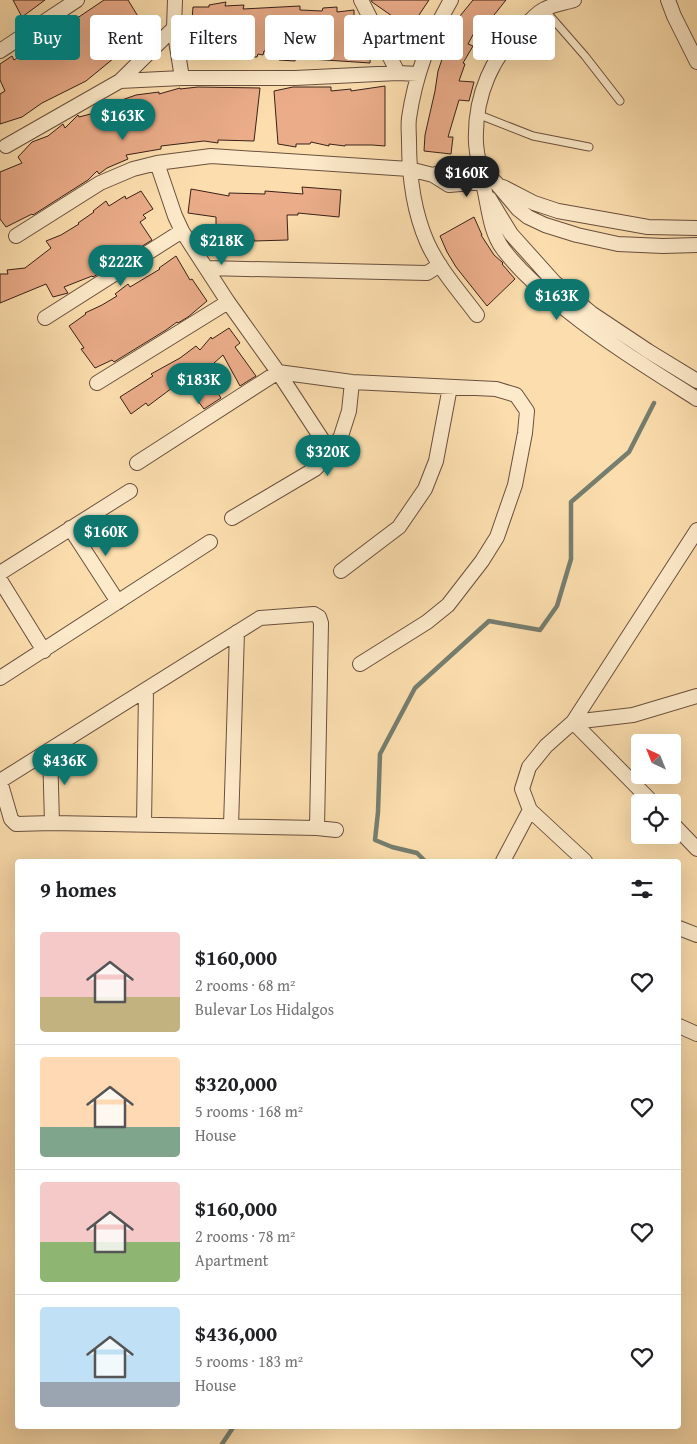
<!DOCTYPE html>
<meta charset="utf-8">
<style>
:root{--surface:#fff;--page:#f2f2f2;--text:#202124;--muted:#757577;--line:#e0e0e0;--accent:#0f766e}
body{margin:0;font-family:"Gentium Book Plus",serif;background:var(--page);color:var(--text);height:100vh;display:flex;flex-direction:column;font-size:19px;white-space:nowrap}
*{box-sizing:border-box;margin:0}
p{font-size:16px;color:var(--muted)}
.icon{flex:none;width:28px;height:28px;fill:none;stroke:currentColor;stroke-width:2;stroke-linecap:round;stroke-linejoin:round}
.map{position:relative;flex:1;overflow:hidden}
.details{position:absolute;left:15px;top:859px;width:666px;height:570px;display:flex;flex-direction:column;background:var(--surface);border-radius:5px;box-shadow:0 5px 20px #0002}
.details>*{flex:none}
.guide{position:absolute;left:15px;top:15px;width:668px;height:45px;display:flex;gap:10px}
.needle{width:32px;rotate:317deg}
.controls{position:absolute;left:631px;top:734px;display:grid;gap:10px}
.controls a{display:grid;place-items:center;width:50px;height:50px;border-radius:5px;background:var(--surface);box-shadow:0 5px 20px #0002;font-size:25px}
.price{position:absolute;translate:-50% -42px;padding:0 11px;border-radius:18px;background:var(--accent);color:#fff;font-size:16px;line-height:32px;filter:drop-shadow(0 1px 2px #0008)}
.price::after{content:'';position:absolute;left:50%;top:30px;width:15px;height:11px;margin-left:-8px;background:inherit;clip-path:polygon(0 0,100% 0,50% 100%)}
.price.active{background:#222;color:#fff}
ul{padding:0;list-style:none}
li{display:flex;align-items:center;gap:15px;height:125px;padding:0 25px}
li+li{border-top:1px solid var(--line)}
li span{display:grid;place-items:center;flex:none;width:140px;height:100px;border-radius:5px;color:#555}
li>.icon{margin-inline-start:auto}
span .icon{width:60px;height:60px;fill:#fffc;stroke-width:1}
li b{font-size:21px}
h2{display:flex;justify-content:space-between;align-items:center;height:60px;padding:0 25px;font-size:21px}
.pill{padding:0 18px;border-radius:5px;background:var(--surface);box-shadow:0 5px 20px #0002;font-size:18px;line-height:45px}
.pill.active{background:var(--accent);color:#fff}
.map>svg:first-child{display:block}
</style>
<div class="map">
<svg width="697" height="1444" viewBox="0 0 697 1444">
<rect width="100%" height="100%" fill="#fcdeae"/>
<filter id="stains"><feTurbulence type="fractalNoise" baseFrequency=".004" numOctaves="4"/><feColorMatrix values="0 0 0 0 .2 0 0 0 0 .09 0 0 0 0 .02 0 0 0 .5 -.17"/></filter>
<radialGradient id="worn" r=".72"><stop offset=".6" stop-color="#630" stop-opacity="0"/><stop offset="1" stop-color="#630" stop-opacity=".3"/></radialGradient>
<g fill="none" stroke-linecap="round" stroke-linejoin="round">
<path stroke="#767e6f" stroke-width="4.5" d="M425,861L417,853L392,847L375,840L378,812L380,754L415,688L489,621L540,630L557,606L571,559V502L629,452L654,403
M222,1444L234,1426"/>
</g>
<path fill="#eaac89" stroke="#392118" d="M13,0H45L22,17Z
M104,0H128L147,31L86,81L42,103L22,117L0,124V94L5,91L0,80V64L12,56L14,60L31,49L33,53L58,26L61,29Z
M371,0H429L419,15L407,41L386,28L392,16L372,2Z
M473,0H506L486,25L480,22L468,44L473,46L463,63L465,64L459,81L474,82L469,101L459,100L448,137H453L451,154L424,151L425,135L435,91L438,71L450,36H451L460,16Z
M226,2L225,6L244,5L243,9L300,6V10L322,11L323,8L337,7V12L354,10V37H370L371,39L370,63L296,58L295,61L279,60V58L271,56L270,51H264L263,55L258,54L257,57H240L208,53V51L187,50L188,32H191L193,7H209V5Z
M385,86V146L372,145H345V146L329,144V146L311,142L310,144H296V147L278,144L274,91L293,87H331V91L351,89V91Z
M198,87L260,88L254,141L218,140V143L204,141L161,146V149L126,155L128,159L107,168L99,174L97,171L88,180L33,215L32,214L6,227L0,219V172L22,163L18,157L32,142L48,136L63,124L65,128L78,115L79,117L106,110L105,106L136,95L159,92V94L180,88V89Z
M302,187L341,190L339,217L298,213V215H287L288,240L254,241V239L216,240V217L188,213L191,189L229,196V193L265,194V191L303,194Z
M141,191L153,209L143,215L146,218L140,222L152,240L93,277L92,276L64,287L68,293L53,297L46,284L0,303V274H8L7,270L25,268L51,248L46,241L61,235L79,224L78,223L94,212L93,211L106,201L109,206L125,196L126,199Z
M474,217L482,235H481L494,255L502,262L503,263L502,264L515,279L487,306L456,267L447,252L440,236Z
M176,256L190,280L192,279L207,301L188,317L178,323L177,322L166,330L114,362L112,360L95,368L81,349L84,348L69,326L86,314L85,313L102,305L117,296L115,294L128,284L130,287L160,269L159,268Z
M229,328L240,343L235,347L256,376L240,386L223,355L204,372L221,398L204,409L185,384L182,386L180,382L148,406L146,403L131,414L120,397L153,376L151,374L180,358L196,346L200,350L211,337L212,339Z"/>
<g fill="none" stroke-linecap="round" stroke-linejoin="round">
<defs>
<path id="service" d="M544,9L585,56L620,101
M477,114L533,136L589,147"/>
<path id="minor" d="M361,0L398,73
M451,0C430,36 415,77 409,118C408,126 409,134 409,141C409,176 413,210 427,242C439,269 460,292 477,315
M574,0C565,3 554,4 545,9C539,11 533,18 528,23C492,54 474,96 476,143C477,158 482,178 485,192C489,211 491,233 503,249C521,273 545,293 569,312C609,344 653,371 697,399
M668,0L674,16L697,62
M174,28L182,78
M0,51L77,0
M120,81L174,28L175,0
M6,146L120,81L182,78H295L398,73L418,74
M157,163L175,216L182,231L228,302L278,372L331,453
M433,175L450,170L481,168L497,184L518,209L528,217L545,225L577,235L618,244L663,246L697,245
M503,187L534,203L558,211L648,227L697,228
M489,198L511,234L555,283L591,313L648,351L697,381
M16,236L100,183L133,169L157,163L211,156L409,169L433,175L449,185L483,182
M206,268L427,273L440,265
M45,318L182,231
M97,383L228,302
M137,463L278,372L352,382L496,389L516,395L527,411L525,433L515,485L497,537L482,561L448,605L427,622L360,664
M232,518L315,469L331,453L341,436L349,411L352,382
M70,528L118,602
M341,571L399,527L425,489L436,461L450,387
M0,573L130,491
M0,580L44,651
M0,678L210,542
M573,722L633,715L697,696
M573,722L652,802
M50,750L52,823
M0,781L260,618L314,614L319,617L321,623L317,828
M0,781L11,819L16,824L52,823L317,828L336,830
M672,823L697,849
M144,825L146,690
M231,826L237,632
M503,861L530,810
M585,861L530,810L522,789L529,767L546,746L573,722L697,530
M679,928L697,935
M679,1026L697,1034"/>
</defs>
<use href="#service" stroke="#6a503e" stroke-width="9"/>
<use href="#minor" stroke="#6a503e" stroke-width="16"/>
<use href="#service" stroke="#fdeaca" stroke-width="7"/>
<use href="#minor" stroke="#fdeaca" stroke-width="14"/>
</g>
<rect width="100%" height="100%" filter="url(#stains)"/>
<rect width="100%" height="100%" fill="url(#worn)"/>
</svg>
<div class="controls">
<a><svg class="needle" viewBox="-14 -14 28 28"><path d="M0-13l5 13h-10z" fill="#e53935"/><path d="M0 13l5-13h-10z" fill="#757577"/></svg></a>
<a><svg class="icon" aria-label="locate" viewBox="0 0 24 24"><circle cx="12" cy="12" r="6"/><path d="M12 2v4M12 18v4M2 12h4M18 12h4"/></svg></a>
</div>
<b class="price" style="left:123px;top:141px">$163K</b>
<b class="price active" style="left:467px;top:198px">$160K</b>
<b class="price" style="left:222px;top:266px">$218K</b>
<b class="price" style="left:121px;top:287px">$222K</b>
<b class="price" style="left:557px;top:321px">$163K</b>
<b class="price" style="left:199px;top:405px">$183K</b>
<b class="price" style="left:328px;top:477px">$320K</b>
<b class="price" style="left:106px;top:557px">$160K</b>
<b class="price" style="left:65px;top:786px">$436K</b>
<div class="guide">
<a class="pill active">Buy</a>
<a class="pill">Rent</a>
<a class="pill">Filters</a>
<a class="pill">New</a>
<a class="pill">Apartment</a>
<a class="pill">House</a>
</div>
<section class="details">
<h2>9 homes<svg class="icon" aria-label="filters" viewBox="0 0 24 24"><path d="M4 7h16M4 17h16"/><circle cx="9" cy="7" r="2"/><circle cx="15" cy="17" r="2"/></svg></h2>
<ul>
<li><span style="background:linear-gradient(#f6c9c9 65%,#c2b280 0)"><svg class="icon" aria-label="home" viewBox="0 0 24 24"><path d="M3 11l9-7 9 7M6 9v11h12V9"/></svg></span><div><b>$160,000</b><p>2 rooms · 68 m²</p><p>Bulevar Los Hidalgos</p></div><svg class="icon" aria-label="heart" viewBox="0 0 24 24"><path d="M12 20l-8-8c-3-5 5-10 8-4 3-6 11-1 8 4z"/></svg></li>
<li><span style="background:linear-gradient(#ffd9b3 70%,#7fa58c 0)"><svg class="icon" aria-label="home" viewBox="0 0 24 24"><path d="M3 11l9-7 9 7M6 9v11h12V9"/></svg></span><div><b>$320,000</b><p>5 rooms · 168 m²</p><p>House</p></div><svg class="icon" aria-label="heart" viewBox="0 0 24 24"><path d="M12 20l-8-8c-3-5 5-10 8-4 3-6 11-1 8 4z"/></svg></li>
<li><span style="background:linear-gradient(#f6c9c9 60%,#8fb573 0)"><svg class="icon" aria-label="home" viewBox="0 0 24 24"><path d="M3 11l9-7 9 7M6 9v11h12V9"/></svg></span><div><b>$160,000</b><p>2 rooms · 78 m²</p><p>Apartment</p></div><svg class="icon" aria-label="heart" viewBox="0 0 24 24"><path d="M12 20l-8-8c-3-5 5-10 8-4 3-6 11-1 8 4z"/></svg></li>
<li><span style="background:linear-gradient(#bfe0f5 75%,#9aa5b1 0)"><svg class="icon" aria-label="home" viewBox="0 0 24 24"><path d="M3 11l9-7 9 7M6 9v11h12V9"/></svg></span><div><b>$436,000</b><p>5 rooms · 183 m²</p><p>House</p></div><svg class="icon" aria-label="heart" viewBox="0 0 24 24"><path d="M12 20l-8-8c-3-5 5-10 8-4 3-6 11-1 8 4z"/></svg></li>
</ul>
</section>
</div>
